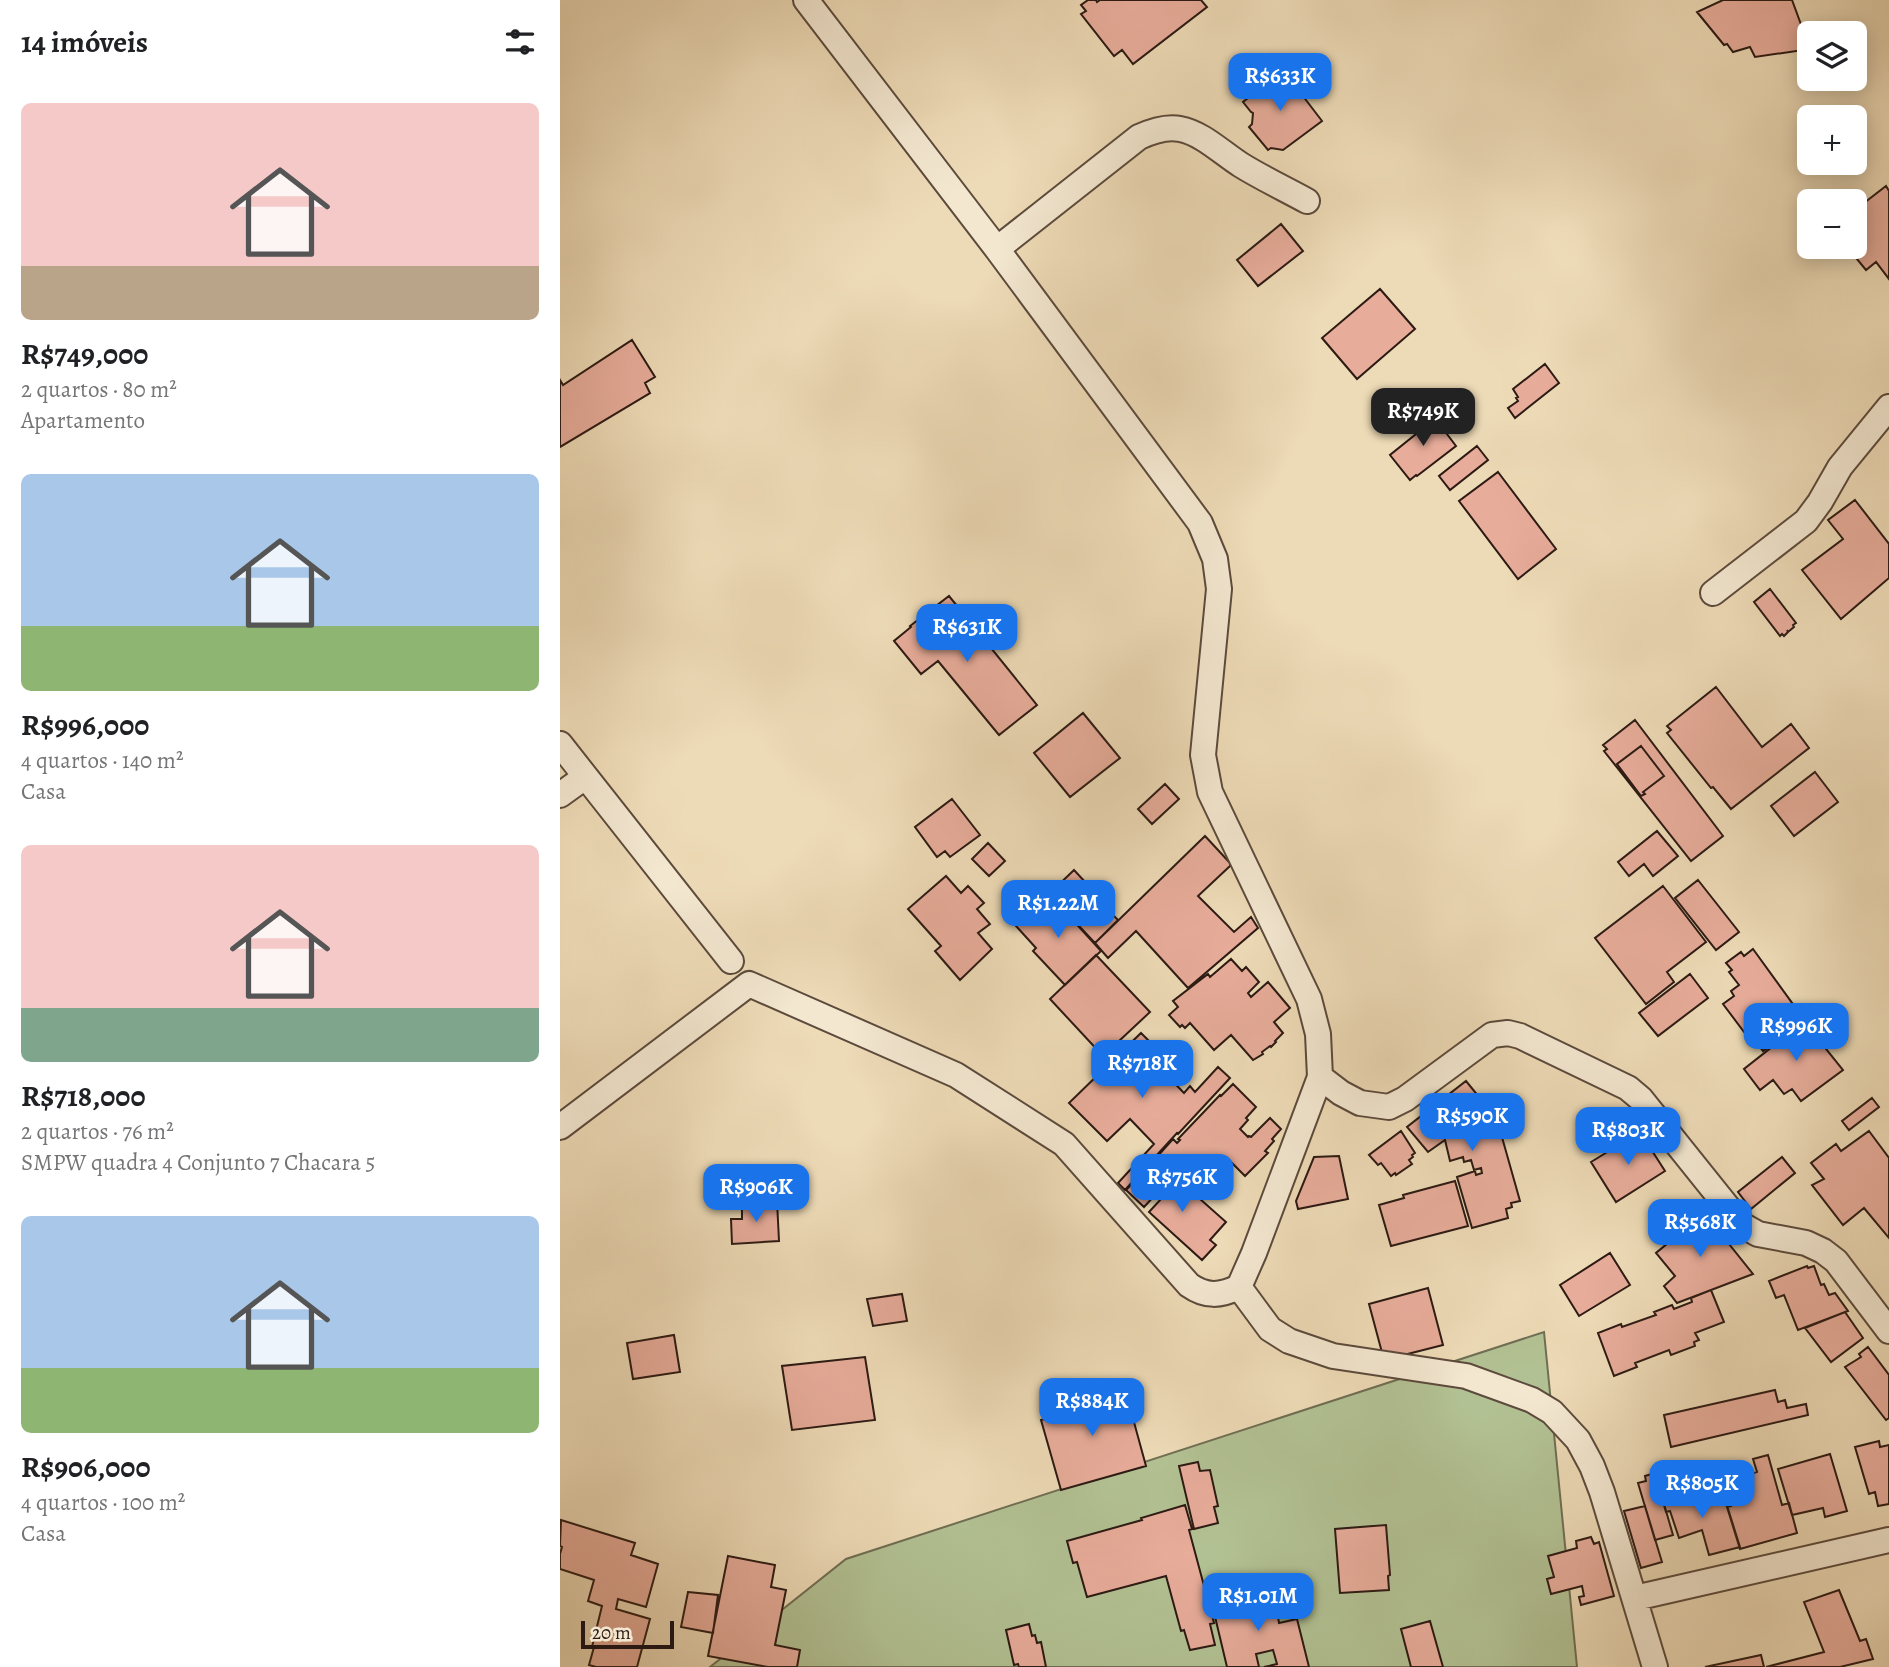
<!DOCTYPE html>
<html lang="pt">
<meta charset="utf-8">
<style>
:root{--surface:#fff;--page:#f2f2f2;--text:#202124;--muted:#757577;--accent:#1a73e8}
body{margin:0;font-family:Alegreya,serif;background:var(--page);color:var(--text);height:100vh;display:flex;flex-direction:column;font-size:26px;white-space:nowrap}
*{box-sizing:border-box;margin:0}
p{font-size:23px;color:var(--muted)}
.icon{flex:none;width:38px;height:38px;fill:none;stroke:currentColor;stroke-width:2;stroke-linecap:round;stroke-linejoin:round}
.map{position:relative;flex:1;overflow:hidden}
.details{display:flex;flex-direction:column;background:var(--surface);width:560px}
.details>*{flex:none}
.buttons{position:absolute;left:1237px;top:21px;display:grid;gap:14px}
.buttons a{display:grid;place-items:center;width:70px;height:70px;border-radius:10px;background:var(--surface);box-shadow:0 4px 18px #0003;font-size:35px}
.scale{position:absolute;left:21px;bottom:18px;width:93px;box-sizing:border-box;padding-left:7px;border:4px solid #2c1a13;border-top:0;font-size:19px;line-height:24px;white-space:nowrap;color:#2c1a13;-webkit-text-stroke:5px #f3e7d0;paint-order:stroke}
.price{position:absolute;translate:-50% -60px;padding:0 16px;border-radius:14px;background:var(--accent);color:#fff;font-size:23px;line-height:46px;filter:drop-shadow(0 2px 4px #0008)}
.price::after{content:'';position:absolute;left:50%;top:42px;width:21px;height:16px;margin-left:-10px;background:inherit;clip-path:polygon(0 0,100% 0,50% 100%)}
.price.on{background:#222;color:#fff}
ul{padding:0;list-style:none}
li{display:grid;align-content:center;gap:14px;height:371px;padding:0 21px}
li span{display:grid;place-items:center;height:217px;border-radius:10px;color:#555}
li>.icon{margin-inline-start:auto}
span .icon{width:126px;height:126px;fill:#fffc;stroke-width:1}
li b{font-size:30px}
h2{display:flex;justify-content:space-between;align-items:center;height:84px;padding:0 21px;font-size:30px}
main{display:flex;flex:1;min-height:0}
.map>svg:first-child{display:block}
</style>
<main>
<section class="details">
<h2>14 imóveis<svg class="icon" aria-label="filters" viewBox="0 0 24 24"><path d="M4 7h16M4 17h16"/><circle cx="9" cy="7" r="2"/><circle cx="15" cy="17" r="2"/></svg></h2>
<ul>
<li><span style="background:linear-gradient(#f6c9c9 75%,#b9a48a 0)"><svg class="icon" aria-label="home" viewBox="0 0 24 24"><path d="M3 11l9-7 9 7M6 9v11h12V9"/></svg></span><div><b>R$749,000</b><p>2 quartos · 80 m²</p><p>Apartamento</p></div></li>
<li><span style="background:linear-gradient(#a9c7e8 70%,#8fb573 0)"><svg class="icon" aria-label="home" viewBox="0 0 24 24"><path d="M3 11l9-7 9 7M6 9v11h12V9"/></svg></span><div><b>R$996,000</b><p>4 quartos · 140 m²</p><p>Casa</p></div></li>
<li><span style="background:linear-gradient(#f6c9c9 75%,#7fa58c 0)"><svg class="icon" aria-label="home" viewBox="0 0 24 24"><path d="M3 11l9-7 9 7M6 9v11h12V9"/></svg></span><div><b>R$718,000</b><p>2 quartos · 76 m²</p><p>SMPW quadra 4 Conjunto 7 Chacara 5</p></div></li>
<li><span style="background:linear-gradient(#a9c7e8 70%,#8fb573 0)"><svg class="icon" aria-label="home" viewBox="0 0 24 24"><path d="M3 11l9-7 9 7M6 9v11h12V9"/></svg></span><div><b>R$906,000</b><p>4 quartos · 100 m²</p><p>Casa</p></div></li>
</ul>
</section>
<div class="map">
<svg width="1329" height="1667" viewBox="0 0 1329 1667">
<rect width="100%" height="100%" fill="#eddab6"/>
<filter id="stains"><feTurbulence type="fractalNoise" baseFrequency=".00286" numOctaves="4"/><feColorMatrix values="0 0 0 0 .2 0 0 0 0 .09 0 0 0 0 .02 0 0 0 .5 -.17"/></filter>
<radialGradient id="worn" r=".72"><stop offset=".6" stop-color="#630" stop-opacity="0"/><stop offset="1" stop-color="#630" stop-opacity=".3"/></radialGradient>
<path fill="#b2c193" stroke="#6f6e53" stroke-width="2" d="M984,1332L1017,1667H150L286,1559Z"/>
<path fill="#e7ac9a" stroke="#2c1a13" stroke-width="2" d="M528,0H536L537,2L540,0H641L647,7L573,64L562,50L554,56L521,14L526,11L521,5Z
M1163,0H1232L1250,49L1195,57L1190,47L1173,52L1167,44L1164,45L1137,12Z
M723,70L762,121L723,150L711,148L708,150L689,127L692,124L693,113L691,112L683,102Z
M1326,186L1329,191V279L1316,262L1306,270L1287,247H1295V210Z
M721,224L743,251L698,286L677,260Z
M820,289L855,329L797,379L762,338Z
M72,340L95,377L85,383L90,393L0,447V380L3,385Z
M985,364L999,383L955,418L948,408L958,401L956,398L958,397L953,389Z
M871,413L896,446L857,476L856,475L850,480L830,455L861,430L857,424Z
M917,446L928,460L890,490L879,476Z
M938,472L996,549L958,579L899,501Z
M1295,500L1329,544V578L1281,619L1242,570L1283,539L1268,520Z
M1210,589L1236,623L1233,625L1234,627L1228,632L1227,630L1228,632L1224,636L1222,634L1220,636L1194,602Z
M389,596L477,705L439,735L378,661L361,674L334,641L351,627L350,626Z
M1156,687L1202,747L1231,724L1249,748L1171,809L1153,787L1151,788L1107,733L1111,730L1107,726Z
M523,713L560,758L510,797L474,753Z
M1075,720L1163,836L1131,861L1044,751L1047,749L1043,745Z
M1081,746L1104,776L1083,792L1085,794L1081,796L1057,764Z
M1255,772L1278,802L1234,836L1211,806Z
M605,784L619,799L592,824L578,809Z
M392,799L420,835L390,857L385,851L377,857L355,827Z
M1097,831L1118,856L1093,876L1084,864L1069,876L1058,862Z
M645,836L670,863V866L638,896L674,932L691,917L698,928L628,988L576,931L548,958L535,943Z
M428,843L445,861L429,876L412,859Z
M514,870L539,897L537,899L558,920L535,943L489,894Z
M386,876L401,893L408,886L424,903L417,909L430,924L418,933L432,949L400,980L375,951L381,946L348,909Z
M1138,880L1179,932L1156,950L1115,898Z
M1103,886L1146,942L1107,972L1114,982L1086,1004L1035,938Z
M489,894L541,951L505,985L473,951L476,948L456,926Z
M1193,949L1243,1018L1223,1032L1225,1034L1203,1051L1187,1030L1184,1032L1163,1004L1174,996L1171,991L1179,985L1169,972L1172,970L1166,963L1181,952L1184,956Z
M536,955L590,1012L543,1056L490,999Z
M671,959L682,971L686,967L699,982L688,993L691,997L708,982L730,1008L714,1022L723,1033L715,1041L716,1042L711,1047L710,1046L702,1052L703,1054L693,1060L671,1035L654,1050L630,1023L625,1028L622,1025L620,1027L609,1015L618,1007L613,1001L648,974L650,977Z
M1130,974L1148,998L1098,1036L1079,1013Z
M1250,1017L1264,1035L1258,1039L1283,1070L1241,1101L1232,1089L1224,1094L1213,1080L1200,1090L1184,1069Z
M581,1033L602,1054L594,1062L624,1093L630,1086L635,1092L658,1067L670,1078L618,1134L617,1133L565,1190L558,1183L594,1144L570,1119L547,1141L509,1103Z
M906,1081L924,1103L915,1110L923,1120L936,1116L960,1201L951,1203L952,1207L946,1209L948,1218L912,1228L897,1177L915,1171L916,1175L922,1173L921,1168L914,1170L911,1160L904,1162L903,1157L890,1161L885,1140L868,1152L847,1127Z
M673,1084L696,1107L686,1118L688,1120L680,1129L688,1137L689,1136L691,1137L710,1118L721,1129L712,1139L714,1141L705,1151L708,1153L685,1176L670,1161L639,1198L595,1159L613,1139L617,1143L620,1140L618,1139L660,1095L661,1096Z
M1312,1098L1319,1107L1289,1130L1282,1121Z
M841,1131L855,1153L852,1155L853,1157L849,1160L852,1164L836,1175L835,1173L831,1176L821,1163L818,1165L809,1155Z
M1309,1131L1329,1158V1238L1304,1208L1283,1225L1252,1185L1264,1179L1251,1163L1276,1144L1281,1151Z
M1080,1132L1105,1171L1056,1202L1031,1162Z
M779,1156L788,1199L738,1209L736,1201L754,1157Z
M1222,1157L1235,1173L1191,1209L1178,1192Z
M613,1175L666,1222L650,1240L656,1245L642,1260L589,1212L602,1198L596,1194L584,1207L566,1190L579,1177L596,1193Z
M895,1181L908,1226L831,1246L819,1205L844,1198L843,1195Z
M217,1201L219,1241L172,1244L171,1219H182V1203Z
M1135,1201L1155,1225L1151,1228L1158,1236L1161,1234L1193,1274L1117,1303L1104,1286L1115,1276L1096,1253L1137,1219L1127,1206Z
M1050,1253L1070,1285L1019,1316L1000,1285Z
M1247,1266L1248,1268L1254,1266L1261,1285L1264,1284L1269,1295L1275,1293L1288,1311L1238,1330L1224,1295L1216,1298L1209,1281Z
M868,1288L883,1345L824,1360L809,1304Z
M1151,1290L1164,1322L1135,1333L1139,1340L1134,1342L1135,1346L1111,1355L1109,1350L1075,1363L1077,1367L1054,1376L1038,1333L1061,1324L1062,1327L1096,1315L1094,1312L1112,1305L1114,1309L1132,1302L1131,1298Z
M342,1294L347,1321L313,1326L307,1299Z
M1285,1312L1303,1338L1271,1362L1245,1328Z
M114,1335L120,1372L73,1379L67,1343Z
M1308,1347L1329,1375V1418L1326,1420L1285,1367L1301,1357L1299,1354Z
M305,1357L315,1420L232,1430L222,1366Z
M547,1386L550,1398L566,1393L586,1466L501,1490L481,1420L485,1419L482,1409L514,1400L513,1396Z
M1215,1390L1218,1402L1225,1400L1227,1408L1246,1404L1248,1415L1111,1447L1104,1415Z
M1319,1441L1320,1447L1329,1445V1504L1318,1506L1315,1492L1309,1494L1295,1447Z
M1270,1454L1287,1511L1265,1517L1263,1508L1232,1515L1218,1469Z
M1208,1455L1222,1505L1229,1503L1237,1533L1180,1549L1167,1507L1171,1506L1166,1490L1185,1484L1183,1477L1197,1472L1193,1459Z
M638,1462L640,1471L650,1470L658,1506L654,1507L658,1523L634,1529L619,1466Z
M1095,1473L1113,1535L1095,1540L1078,1483L1086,1481L1085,1476Z
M1131,1487L1136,1504L1164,1496L1180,1547L1149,1555L1142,1530L1119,1538L1110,1511L1106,1512L1101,1495Z
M625,1505L632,1529L629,1530L654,1623L650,1624L655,1645L630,1650L624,1630L621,1631L606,1576L527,1597L517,1562L513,1563L507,1541L582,1520L581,1518Z
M1085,1506L1102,1562L1081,1568L1064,1511Z
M1,1520L75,1543L71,1555L98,1564L86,1607L58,1599L56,1609L90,1619L77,1667H36L29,1665L34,1647H32L42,1606L28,1601L34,1580L0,1569V1554L2,1547L0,1546Z
M826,1525L830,1575L828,1576L829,1590L780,1593L775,1529Z
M1031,1537L1034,1544L1039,1542L1054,1596L1021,1605L1019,1597L1024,1596L1022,1586L991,1594L987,1579L994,1577L988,1556L1017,1548L1016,1541Z
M168,1556L215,1565L211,1587L226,1590L215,1645L240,1650L237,1667H208L148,1656Z
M1279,1590L1300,1641L1306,1639L1313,1659L1280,1667H1206L1264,1652L1244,1602Z
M128,1592L158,1595L153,1633L121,1627Z
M709,1592L713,1611H717L719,1623L737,1619L749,1667H704L717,1664L713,1650L696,1654L699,1667H667L652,1604Z
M870,1621L883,1667H851L841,1629Z
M469,1624L472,1636L475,1635L477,1643L481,1642L486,1667H459L458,1664L454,1665L446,1630Z
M1201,1655L1204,1667H1145Z"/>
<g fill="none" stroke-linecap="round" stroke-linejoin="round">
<defs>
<path id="street" d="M437,249L579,137C592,131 606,126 620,129C642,133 662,153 681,165C702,178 725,189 747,201
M1153,593L1246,521L1260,502L1280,467L1329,407
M0,744L171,961
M0,795L25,777
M760,1077L781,1093L800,1103L829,1107L845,1099L932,1035L948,1033L960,1036L1068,1088L1081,1099L1182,1225L1198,1234L1246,1243L1263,1251L1276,1261L1329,1331
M0,1127L189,984L396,1075L504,1144L629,1285C646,1297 660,1296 679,1287L694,1253L760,1077L758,1034L749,999L650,792L643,755L659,589L655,559L640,523L437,249L246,0
M679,1287L710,1329L729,1341L773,1356L906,1376L972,1400L992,1412L1018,1440L1032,1466L1042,1492L1095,1667
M1075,1598L1329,1540"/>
</defs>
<use href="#street" stroke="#5c4a3c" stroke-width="28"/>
<use href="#street" stroke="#f3e7d0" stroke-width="24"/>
</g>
<rect width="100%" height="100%" filter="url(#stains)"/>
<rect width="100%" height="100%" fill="url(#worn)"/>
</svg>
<div class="buttons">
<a><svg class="icon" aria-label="layers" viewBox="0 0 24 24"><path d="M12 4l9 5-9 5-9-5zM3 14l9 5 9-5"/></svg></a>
<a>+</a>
<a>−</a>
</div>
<div class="scale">20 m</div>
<b class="price" style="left:720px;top:113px">R$633K</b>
<b class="price on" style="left:863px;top:448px">R$749K</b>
<b class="price" style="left:407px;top:664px">R$631K</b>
<b class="price" style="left:498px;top:940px">R$1.22M</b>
<b class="price" style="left:1236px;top:1063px">R$996K</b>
<b class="price" style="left:582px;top:1100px">R$718K</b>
<b class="price" style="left:912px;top:1153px">R$590K</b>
<b class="price" style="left:1068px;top:1167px">R$803K</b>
<b class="price" style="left:622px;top:1214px">R$756K</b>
<b class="price" style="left:196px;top:1224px">R$906K</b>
<b class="price" style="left:1140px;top:1259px">R$568K</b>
<b class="price" style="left:532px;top:1438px">R$884K</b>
<b class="price" style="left:1142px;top:1520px">R$805K</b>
<b class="price" style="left:698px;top:1633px">R$1.01M</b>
</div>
</main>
